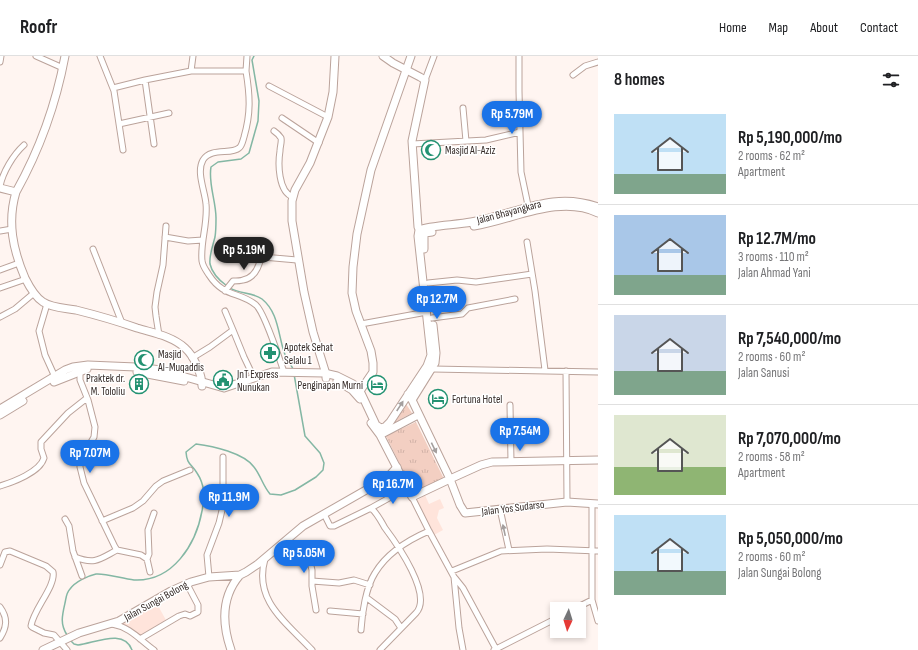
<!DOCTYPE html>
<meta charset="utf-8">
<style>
:root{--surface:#fff;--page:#f2f2f2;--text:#202124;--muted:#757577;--line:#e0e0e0;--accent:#1a73e8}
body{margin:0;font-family:"Sofia Sans Condensed",sans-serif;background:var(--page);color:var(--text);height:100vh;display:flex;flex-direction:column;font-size:15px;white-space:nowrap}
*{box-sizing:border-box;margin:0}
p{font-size:13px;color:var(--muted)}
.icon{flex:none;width:22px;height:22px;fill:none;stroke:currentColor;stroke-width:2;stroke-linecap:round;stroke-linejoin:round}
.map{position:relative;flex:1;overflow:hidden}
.details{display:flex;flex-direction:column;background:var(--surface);width:320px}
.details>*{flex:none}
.needle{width:26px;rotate:184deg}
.controls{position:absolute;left:550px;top:546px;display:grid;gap:8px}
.controls a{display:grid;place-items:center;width:36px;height:36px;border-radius:0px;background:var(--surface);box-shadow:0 2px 6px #0003;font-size:20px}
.price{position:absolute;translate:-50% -34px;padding:0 9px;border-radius:14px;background:var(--accent);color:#fff;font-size:13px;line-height:26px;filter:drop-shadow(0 1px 2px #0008)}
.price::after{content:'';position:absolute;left:50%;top:24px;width:12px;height:9px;margin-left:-6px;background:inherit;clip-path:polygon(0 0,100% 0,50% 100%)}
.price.current{background:#222;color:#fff}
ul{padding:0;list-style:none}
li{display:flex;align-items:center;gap:12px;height:100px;padding:0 16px}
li+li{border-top:1px solid var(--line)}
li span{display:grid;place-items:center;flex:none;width:112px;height:80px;border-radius:0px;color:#555}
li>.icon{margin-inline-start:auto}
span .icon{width:48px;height:48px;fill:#fffc;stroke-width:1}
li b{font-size:17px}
h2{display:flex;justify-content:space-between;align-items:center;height:48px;padding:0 16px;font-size:17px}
header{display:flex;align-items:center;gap:24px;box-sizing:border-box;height:56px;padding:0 20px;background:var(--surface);border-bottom:1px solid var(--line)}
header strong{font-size:19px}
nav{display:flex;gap:22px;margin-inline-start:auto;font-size:14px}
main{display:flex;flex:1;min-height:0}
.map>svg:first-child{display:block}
</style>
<header>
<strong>Roofr</strong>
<nav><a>Home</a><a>Map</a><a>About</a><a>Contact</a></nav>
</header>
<main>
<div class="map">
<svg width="598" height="594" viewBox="0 0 598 594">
<defs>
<pattern id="park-tufts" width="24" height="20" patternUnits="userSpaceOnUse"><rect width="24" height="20" fill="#f3cfc2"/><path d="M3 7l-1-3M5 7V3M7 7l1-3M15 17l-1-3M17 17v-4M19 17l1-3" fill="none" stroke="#d1b2a7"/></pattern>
</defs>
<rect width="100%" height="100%" fill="#fff5f1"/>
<path fill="#ffe4db" d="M425,439L429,448L440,443L444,452L439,454L437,462L443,474L434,479L417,445Z
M156,546L167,566L140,581L130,572L117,568Z"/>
<path fill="url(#park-tufts)" d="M406,348L412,357L391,368Z
M416,366L444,423L414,437L386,380Z"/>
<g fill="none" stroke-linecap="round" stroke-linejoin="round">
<path stroke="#84b7a4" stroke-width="1.5" d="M227,230C220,225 212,217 210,208C209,199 213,189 215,181C216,175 216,168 216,162C216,145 208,127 211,111L218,106L241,103L249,97L258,65L259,45L252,4L254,0
M230,232C239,238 253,236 262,243C278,256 278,277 284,296C286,302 291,308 294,315
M67,579C60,568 62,560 65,547C66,543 66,537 70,533C75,526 87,520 96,518C105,517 123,523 134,524C173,526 196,488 202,455C205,441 205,429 197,417C191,407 187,409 186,396L196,388C213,390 244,397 254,411C261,420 263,430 270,438L281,439L295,434L316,421L323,414L324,407L320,397L305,380L294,318
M70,584L74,588L78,589C95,587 124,572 132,594"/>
<defs>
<path id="minor" d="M36,0L63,12
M100,0L114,35L123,94
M519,0V35L521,116L529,154
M0,6L1,0
M191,15L193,0
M246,15L247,0
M573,19L585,10L598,6
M145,24L154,88
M425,24L434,0
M269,30L328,61
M113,32L145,24L191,15H246C250,40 251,57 244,81C243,84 242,90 239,92C231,99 211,91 203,104C196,116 205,135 206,148C208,168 200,186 202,205C203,211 206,214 209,219C224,242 239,235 256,249C265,257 279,302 284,316
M463,52L466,85
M282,62L319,87
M119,68L169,57
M274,75C277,77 279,79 281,82C282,86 280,90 280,95C278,107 278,136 293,141
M412,88L486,84L520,76
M0,130C3,116 13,99 24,89
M0,175L12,173
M165,181L188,185L203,184
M527,186L535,235L545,314
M220,187L252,200L297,204
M93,193L122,267
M0,214L19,207
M428,227L457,224L476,226L532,218
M0,232L26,223
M225,235L233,225C236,225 240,225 243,224C254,222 259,211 261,201
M47,248L39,275L45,299L55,321
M225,255L233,274
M0,261L15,253L34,237
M432,262L462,258L468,252L515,243
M361,268L427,256
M159,279L156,260L155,251L157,236L163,209L166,170
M192,302L210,291L233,274L244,301L254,322
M433,313L598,316
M80,315V324L88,344L95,371L94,381L80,405V411L84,427L115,491L117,494L141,499L147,503
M566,315L567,446
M510,349L511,406
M0,430C13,426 40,416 44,402L41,393V386L68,357L87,342
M412,441L429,475L454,521L459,572L463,594
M592,448V544L598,565
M371,452L407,432
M500,453L509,494
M324,458L330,470H334L371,452C377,457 381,465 385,472C397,488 433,539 416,557L380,594
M65,463L69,470L73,495L82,520
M102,465L133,452L143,445L156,430L163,425L190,414
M288,483L300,499L309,506L311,510L312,514V530L316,554
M75,501C95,509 100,503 117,494
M265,503C253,545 287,567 312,594
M0,509L5,496L10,495L46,510L53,516C56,530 33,554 31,570L32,571L44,577L54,579L67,594
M452,515L501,495L547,493L598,495
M150,516L147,503L149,498L148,474L154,457
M209,521L207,499L219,467L223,450V401
M455,522L463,532L496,593
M312,525L339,527L354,524L370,529
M367,542L395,563L401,572
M0,551C8,562 7,571 0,582
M574,553L592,544
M330,555L363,558
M112,568C130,571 140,584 154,594
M361,574C362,557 366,531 375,517C387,497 408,484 429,475
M140,583L179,560L185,558L190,560L198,556V549L187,528
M494,594L557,562"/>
<path id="tertiary" d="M65,0C56,48 40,93 16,136C7,166 13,194 25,222C29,230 35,241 43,246C52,252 65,252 76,254C96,259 117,265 137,272C153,277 172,280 185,292C194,300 202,318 202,330
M383,0L393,7L420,21L425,24L412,85L418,171L423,178
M0,132L16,136
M326,322V318L313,276L304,236L292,165V145L295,134L310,107L328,61L333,36L335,0
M360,335L373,316V307L371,295L356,255L352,237L353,211L357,178L371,114L411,0
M598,404L492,406L481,409L450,423L460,449L465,457L567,446L598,448
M43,594L79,577L119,565L171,535L191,526L209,521L240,519L246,516L258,508L303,470L387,422L397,411
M231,594C222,568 221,541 240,519"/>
<path id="secondary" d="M474,170C513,164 559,138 598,157
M424,193V178L425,177L432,176
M137,316L184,325
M337,325L352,334L360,343
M54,326L87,313
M412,344L435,307L436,297L433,269
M0,353L65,314L73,311L88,309L136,311L161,314L224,332L272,316L324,317L337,320L353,328L360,335L376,369L381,372L385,371L390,366L427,310L431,299L418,180L419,174C431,169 457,169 471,166C516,159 551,134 598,151
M0,359L23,345
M371,367L380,379L412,441L450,423L412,344L408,338
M380,379L418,359"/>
</defs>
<use href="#minor" stroke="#bba39b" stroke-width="7"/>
<use href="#tertiary" stroke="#bba39b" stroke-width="9"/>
<use href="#secondary" stroke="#bba39b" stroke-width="9"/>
<use href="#minor" stroke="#fff" stroke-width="5"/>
<use href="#tertiary" stroke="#fff" stroke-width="7"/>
<use href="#secondary" stroke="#fff" stroke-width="7"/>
</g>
<defs><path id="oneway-solid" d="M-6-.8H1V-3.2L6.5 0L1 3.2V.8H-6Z"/></defs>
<g fill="#a49f9e">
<use href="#oneway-solid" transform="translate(400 350) rotate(-57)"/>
<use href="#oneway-solid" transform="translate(434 392) rotate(64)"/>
<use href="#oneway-solid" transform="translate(504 474) rotate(-102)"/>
</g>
<defs>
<symbol id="mosque-ring" viewBox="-11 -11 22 22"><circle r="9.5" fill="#fff" stroke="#239272" stroke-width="1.5"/><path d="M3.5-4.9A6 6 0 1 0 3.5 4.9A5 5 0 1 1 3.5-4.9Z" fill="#239272"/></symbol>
<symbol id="pharmacy-ring" viewBox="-11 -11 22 22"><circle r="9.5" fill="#fff" stroke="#239272" stroke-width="1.5"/><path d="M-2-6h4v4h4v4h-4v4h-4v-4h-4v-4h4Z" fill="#239272"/></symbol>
<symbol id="civic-ring" viewBox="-11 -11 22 22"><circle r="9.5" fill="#fff" stroke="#239272" stroke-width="1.5"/><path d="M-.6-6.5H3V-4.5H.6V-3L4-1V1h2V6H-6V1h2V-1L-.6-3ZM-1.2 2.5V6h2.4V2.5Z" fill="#239272"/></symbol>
<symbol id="building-ring" viewBox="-11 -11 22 22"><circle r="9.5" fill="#fff" stroke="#239272" stroke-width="1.5"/><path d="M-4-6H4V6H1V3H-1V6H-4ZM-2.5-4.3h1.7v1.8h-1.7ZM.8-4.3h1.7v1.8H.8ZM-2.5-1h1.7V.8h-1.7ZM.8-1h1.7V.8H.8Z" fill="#239272"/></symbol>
<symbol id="hotel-ring" viewBox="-11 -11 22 22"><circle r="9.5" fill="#fff" stroke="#239272" stroke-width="1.5"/><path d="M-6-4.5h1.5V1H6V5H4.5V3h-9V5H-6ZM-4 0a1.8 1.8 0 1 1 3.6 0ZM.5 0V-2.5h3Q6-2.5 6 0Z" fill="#239272"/></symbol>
</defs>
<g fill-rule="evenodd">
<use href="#mosque-ring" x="420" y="83" width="22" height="22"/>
<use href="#pharmacy-ring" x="259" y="286" width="22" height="22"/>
<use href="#mosque-ring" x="133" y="293" width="22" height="22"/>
<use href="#civic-ring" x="212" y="313" width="22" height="22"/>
<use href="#building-ring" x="128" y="317" width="22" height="22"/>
<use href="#hotel-ring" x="366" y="318" width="22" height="22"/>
<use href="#hotel-ring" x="427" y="332" width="22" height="22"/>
</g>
<g text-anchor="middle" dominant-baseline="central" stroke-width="3" stroke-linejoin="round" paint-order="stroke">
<g font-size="11" fill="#342a27" stroke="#fff" text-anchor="start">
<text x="445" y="94">Masjid Al-Aziz</text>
<text x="284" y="291">Apotek Sehat<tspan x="284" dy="13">Selalu 1</tspan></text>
<text x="158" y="298">Masjid<tspan x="158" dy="13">Al-Muqaddis</tspan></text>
<text x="237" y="318">JnT Express<tspan x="237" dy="13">Nunukan</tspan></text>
<text x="125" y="322" text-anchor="end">Praktek dr.<tspan x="125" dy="13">M. Tololiu</tspan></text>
<text x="363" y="329" text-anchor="end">Penginapan Murni</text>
<text x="452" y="343">Fortuna Hotel</text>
</g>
<g font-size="11" fill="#342a27" stroke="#fff">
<text transform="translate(509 156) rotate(-15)">Jalan Bhayangkara</text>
<text transform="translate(513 452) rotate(-7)">Jalan Yos Sudarso</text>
<text transform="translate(156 545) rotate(-29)">Jalan Sungai Bolong</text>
</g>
</g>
</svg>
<div class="controls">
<a><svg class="needle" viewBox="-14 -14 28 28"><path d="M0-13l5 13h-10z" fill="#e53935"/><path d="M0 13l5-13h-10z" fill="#757577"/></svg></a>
</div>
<b class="price" style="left:512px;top:79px">Rp 5.79M</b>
<b class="price current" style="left:244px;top:215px">Rp 5.19M</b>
<b class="price" style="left:437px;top:264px">Rp 12.7M</b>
<b class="price" style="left:520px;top:396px">Rp 7.54M</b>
<b class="price" style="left:90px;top:418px">Rp 7.07M</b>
<b class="price" style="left:393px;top:449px">Rp 16.7M</b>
<b class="price" style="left:229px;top:462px">Rp 11.9M</b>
<b class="price" style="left:304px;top:518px">Rp 5.05M</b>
</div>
<section class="details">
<h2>8 homes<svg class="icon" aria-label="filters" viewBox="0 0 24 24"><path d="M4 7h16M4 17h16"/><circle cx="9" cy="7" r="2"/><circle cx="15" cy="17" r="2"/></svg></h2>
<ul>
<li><span style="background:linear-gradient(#bfe0f5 75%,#7fa58c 0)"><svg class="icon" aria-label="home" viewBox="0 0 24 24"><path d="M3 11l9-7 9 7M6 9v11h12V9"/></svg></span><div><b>Rp 5,190,000/mo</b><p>2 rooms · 62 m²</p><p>Apartment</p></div></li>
<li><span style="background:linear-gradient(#a9c7e8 75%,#7fa58c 0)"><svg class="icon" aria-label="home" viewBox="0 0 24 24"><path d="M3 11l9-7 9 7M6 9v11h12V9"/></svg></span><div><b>Rp 12.7M/mo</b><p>3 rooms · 110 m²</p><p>Jalan Ahmad Yani</p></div></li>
<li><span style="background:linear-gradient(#c9d6e8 70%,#7fa58c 0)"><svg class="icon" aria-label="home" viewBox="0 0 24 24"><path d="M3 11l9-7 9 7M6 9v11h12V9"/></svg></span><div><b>Rp 7,540,000/mo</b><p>2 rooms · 60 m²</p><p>Jalan Sanusi</p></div></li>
<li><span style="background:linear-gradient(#dfe7d0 65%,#8fb573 0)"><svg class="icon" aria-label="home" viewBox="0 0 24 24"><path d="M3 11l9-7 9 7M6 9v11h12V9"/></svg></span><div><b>Rp 7,070,000/mo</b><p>2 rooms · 58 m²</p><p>Apartment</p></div></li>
<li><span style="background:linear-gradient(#bfe0f5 70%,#7fa58c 0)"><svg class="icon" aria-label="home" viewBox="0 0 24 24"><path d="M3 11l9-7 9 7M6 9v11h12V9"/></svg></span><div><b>Rp 5,050,000/mo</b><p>2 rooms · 60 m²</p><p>Jalan Sungai Bolong</p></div></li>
</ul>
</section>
</main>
